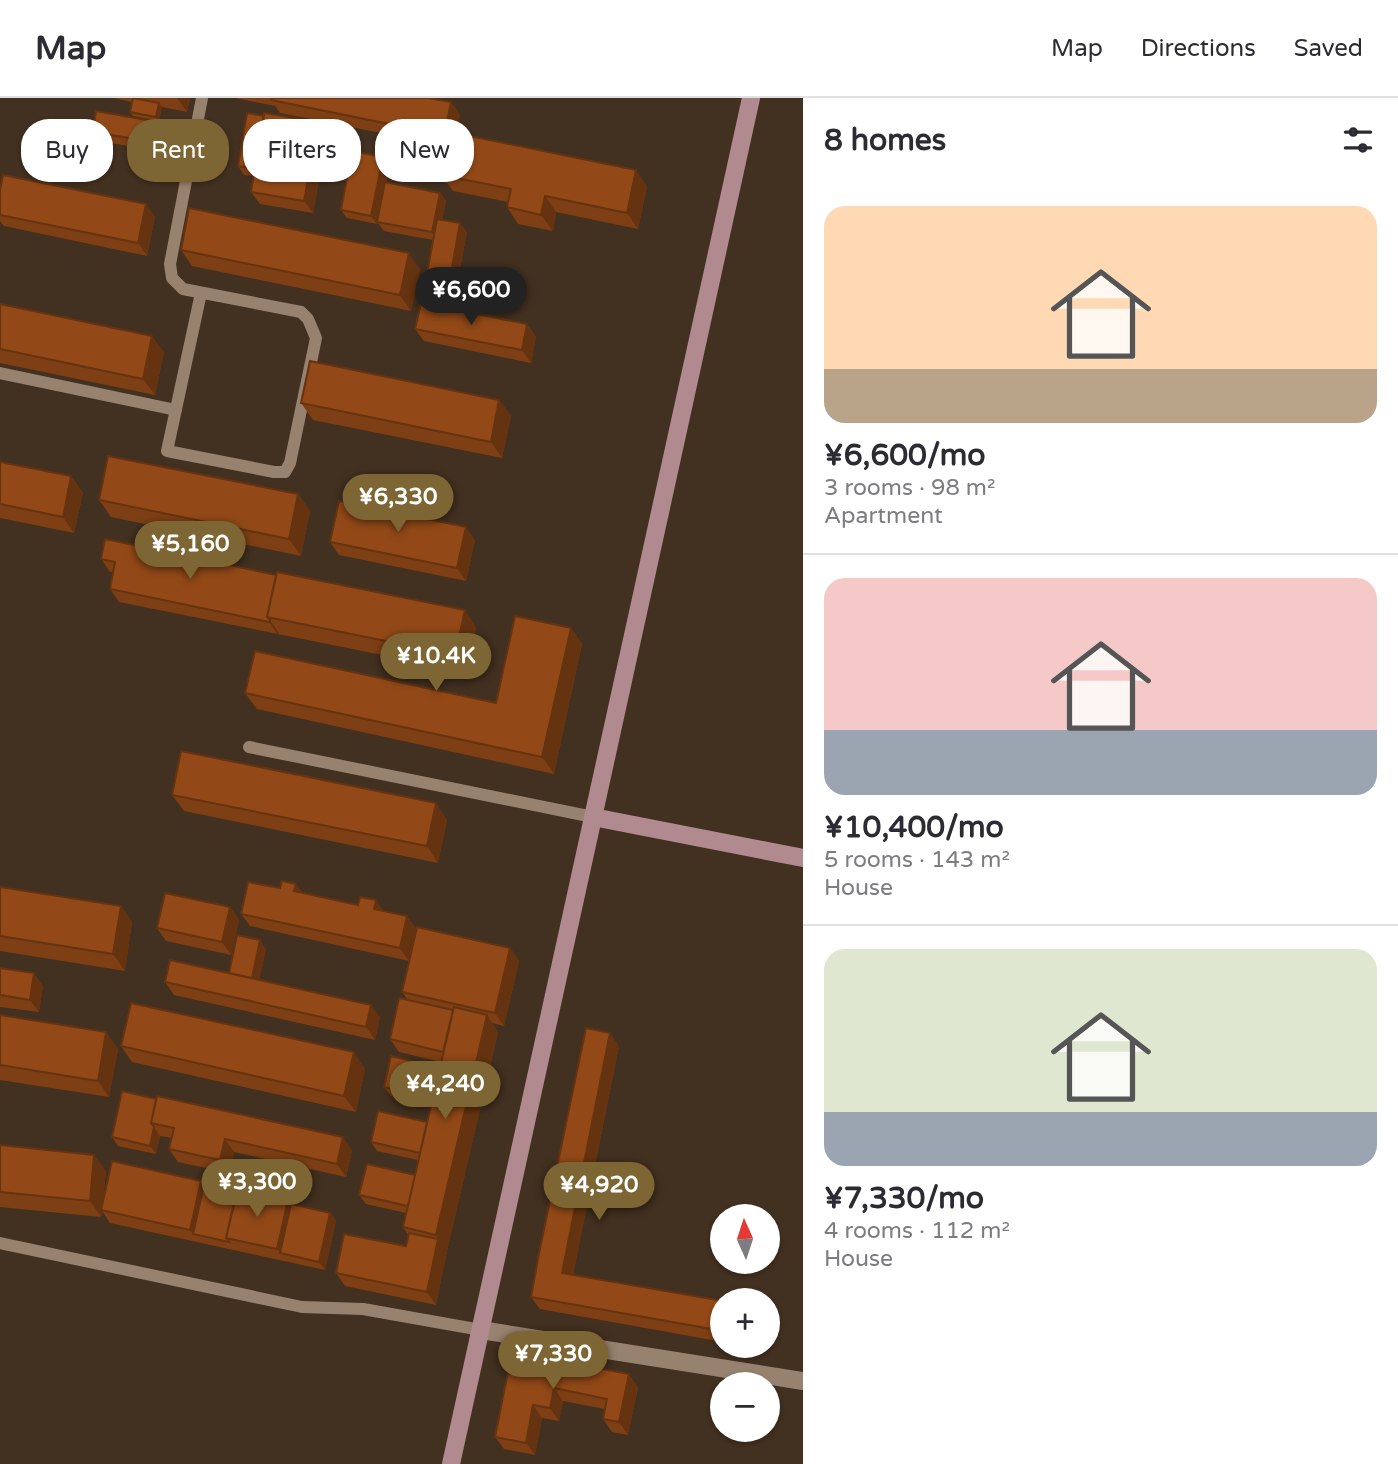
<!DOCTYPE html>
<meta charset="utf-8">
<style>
:root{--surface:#fff;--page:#f2f2f3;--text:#2b2b33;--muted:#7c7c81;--line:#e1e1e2;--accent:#7d6633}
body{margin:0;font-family:"Varela Round",sans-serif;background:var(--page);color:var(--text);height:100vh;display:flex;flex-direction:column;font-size:26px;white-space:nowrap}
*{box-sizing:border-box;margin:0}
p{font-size:23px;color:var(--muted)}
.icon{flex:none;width:38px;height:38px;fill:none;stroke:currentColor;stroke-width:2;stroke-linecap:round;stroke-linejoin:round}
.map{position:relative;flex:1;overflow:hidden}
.details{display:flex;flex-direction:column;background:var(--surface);width:595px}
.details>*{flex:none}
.banner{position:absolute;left:21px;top:21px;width:665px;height:63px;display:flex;gap:14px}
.needle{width:46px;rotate:357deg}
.tools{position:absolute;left:710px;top:1106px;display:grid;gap:14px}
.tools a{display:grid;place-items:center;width:70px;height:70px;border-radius:50%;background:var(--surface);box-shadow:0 2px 5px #0004;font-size:35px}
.price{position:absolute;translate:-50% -60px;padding:0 16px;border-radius:24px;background:var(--accent);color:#fff;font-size:23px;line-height:46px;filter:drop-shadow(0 2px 4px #0008)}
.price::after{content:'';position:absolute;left:50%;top:42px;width:21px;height:16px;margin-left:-10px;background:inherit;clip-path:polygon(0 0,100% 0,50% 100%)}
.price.active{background:#222;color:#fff}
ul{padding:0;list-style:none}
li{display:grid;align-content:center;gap:14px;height:371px;padding:0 21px}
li+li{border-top:2px solid var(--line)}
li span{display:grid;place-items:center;height:217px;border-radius:21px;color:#555}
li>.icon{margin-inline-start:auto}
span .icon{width:126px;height:126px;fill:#fffc;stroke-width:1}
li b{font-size:30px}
h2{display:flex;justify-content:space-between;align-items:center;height:84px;padding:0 21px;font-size:30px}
.chip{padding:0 24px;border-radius:28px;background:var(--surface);box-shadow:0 2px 5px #0004;font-size:24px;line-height:63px}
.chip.active{background:var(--accent);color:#fff}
header{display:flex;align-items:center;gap:42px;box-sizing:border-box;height:98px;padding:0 35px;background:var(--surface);border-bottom:2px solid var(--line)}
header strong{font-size:33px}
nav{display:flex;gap:38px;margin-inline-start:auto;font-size:24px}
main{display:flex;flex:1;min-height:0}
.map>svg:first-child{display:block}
</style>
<header>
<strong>Map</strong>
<nav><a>Map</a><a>Directions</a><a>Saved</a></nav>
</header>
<main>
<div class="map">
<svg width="803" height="1366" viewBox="0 0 803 1366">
<rect width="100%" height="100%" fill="#423020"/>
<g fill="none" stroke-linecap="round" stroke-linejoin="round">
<path stroke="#97826f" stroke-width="12" d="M201,195L167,353L274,374H285L290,365L316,240L308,221L301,214L183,191L172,180L170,166L202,0
M0,275L176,312
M249,649L593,719
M0,1145L302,1209L363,1211L481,1232"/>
<path stroke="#97826f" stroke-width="18" d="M481,1232L803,1283"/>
<path stroke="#b08a8f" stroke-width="18" d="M593,719L803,760
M451,1366L751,0"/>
</g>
<path fill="#7e3f14" d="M114,0H190L187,14L162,9L159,23L133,18L130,14L132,4Z
M235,0H429L451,4L460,17L456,35L647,88L638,131L556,114L553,133L518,126L507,109L508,104L453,93L441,77L447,48L280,15L275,8Z
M264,18L318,24L327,37L313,115L260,106L251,94L253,78L244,77L238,68Z
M174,27L181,36L177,56L99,43L93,34Z
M383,59L389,68L386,84L440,95L446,103L442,122L467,134L453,206L430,201L424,192L433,142L384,133L378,125L377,126L347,120L341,112Z
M0,92L155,119L147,158L4,128L0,123Z
M181,152L420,171L411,213L192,168Z
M0,206L164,254L155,297L0,265Z
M527,226L536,239L531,265L424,243L415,231Z
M499,302L511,318L502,360L313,322L301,305Z
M0,364L71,378L83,395L74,435L0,420Z
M298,396L310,413L301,458L111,419L99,402Z
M475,442L466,483L339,457L330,444Z
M101,461L476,529L467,574L119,504L110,491L113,474H110Z
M571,530L582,546L554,676L257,611L245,595L496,605Z
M172,697L436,705L447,722L438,765L184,713Z
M296,786L302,795L358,807L376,802L383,813L416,830L409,863L250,828L241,816L280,790Z
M0,789L121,808L132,824L125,873L0,853Z
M230,809L239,822L231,857L166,843L157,830Z
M510,850L519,863L504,928L492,925L498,934L447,1153L436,1207L345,1188L336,1175L406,1148L408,1137L403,1129L406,1115L366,1106L359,1097L415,1077L418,1062L377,1053L371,1044L427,1024L431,1007L391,998L384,989L440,970L441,964L399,954L390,941L408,902L402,894Z
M266,851L259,882L380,919L375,942L174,897L165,884L229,875Z
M0,870L43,888L39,914L0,909Z
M0,917L118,951L109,999L0,982Z
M121,948L365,971L356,1014L132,964Z
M619,948L573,1177L723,1203V1244L540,1211L531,1199Z
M122,993L352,1052L346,1079L234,1054L229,1075L178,1064L169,1051L172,1040L160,1038L156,1056L118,1048L112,1039Z
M0,1047L106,1073L103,1102L204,1087L330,1115L336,1123L325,1172L110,1125L102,1113L101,1119L0,1109Z
M745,1248H762L761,1250Z
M512,1254L638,1289L628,1337L612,1334L603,1321L605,1311L563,1303L559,1323L542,1320L535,1357L504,1351L495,1339Z"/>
<path fill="#663310" d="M177,0H190L187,14Z
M451,4L460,17L453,49L444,37Z
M159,5L162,9L159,23L156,19Z
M318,24L327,37L313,115L304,103Z
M174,27L181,36L177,56L171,47Z
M383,59L389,68L377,126L371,118Z
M636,72L647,88L638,131L627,115Z
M440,95L446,103L438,143L432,134Z
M545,98L556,114L553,133L541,117Z
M146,106L155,119L147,158L138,145Z
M460,125L467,134L453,206L447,197Z
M409,155L420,171L411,213L400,197Z
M527,226L536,239L531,265L522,252Z
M152,238L164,254L155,297L143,281Z
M499,302L511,318L502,360L491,344Z
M71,378L83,395L74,435L63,419Z
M298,396L310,413L301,458L289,441Z
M466,429L475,442L466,483L457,470Z
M465,512L476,529L467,574L455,557Z
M270,522L279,535L278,537L269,524Z
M571,530L582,546L554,676L542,659Z
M436,705L447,722L438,765L427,748Z
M296,786L305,799L294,793Z
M376,802L385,815L374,811Z
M121,808L132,824L125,873L113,856Z
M230,809L239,822L231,857L222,844Z
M407,818L416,830L409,863L400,850Z
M260,842L266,851L257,892L251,883Z
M510,850L519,863L504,928L495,915Z
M34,875L43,888L39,914L30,902Z
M371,907L380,919L375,942L366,929Z
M487,917L498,934L447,1153L436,1207L427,1194L438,1141L436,1137Z
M106,934L118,951L109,999L98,983Z
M610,935L619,948L571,1187L562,1175Z
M354,954L365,971L356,1014L344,998Z
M154,1029L160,1038L156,1056L150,1048Z
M343,1039L352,1052L346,1079L337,1066Z
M225,1041L234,1054L229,1075L220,1062Z
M94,1057L106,1073L101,1119L90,1103Z
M201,1083L210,1095L193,1136L190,1132Z
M288,1102L297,1115L280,1155L277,1151Z
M330,1115L336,1123L325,1172L319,1164Z
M629,1276L638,1289L628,1337L619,1324Z
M554,1290L563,1303L559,1323L550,1310Z
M533,1307L542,1320L535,1357L526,1345Z"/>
<path fill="#924917" stroke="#663310" stroke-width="2" d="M133,0L159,5L156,19L130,14Z
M272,0H429L451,4L444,37L271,2Z
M96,13L174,27L171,47L93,34Z
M247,15L264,18L255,71L238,68Z
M264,15L318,24L304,103L251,94Z
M450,34L636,72L627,115L545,98L541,117L507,109L511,91L441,77Z
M352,53L383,59L371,118L341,112Z
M3,77L146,106L138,145L0,117V92Z
M385,84L440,95L432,134L377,124Z
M189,110L409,155L400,197L181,152Z
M437,121L460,125L447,197L424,192Z
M421,205L527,226L522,252L415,231Z
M0,206L152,238L143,281L0,251Z
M310,263L499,302L491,344L301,305Z
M108,358L298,396L289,441L99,402Z
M0,364L71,378L63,419L0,406Z
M339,403L466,429L457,470L330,444Z
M105,441L276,477L267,519L270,522L269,524L110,491L115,464L101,461Z
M277,474L465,512L455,557L267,519Z
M515,518L571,530L542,659L245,595L255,553L496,605Z
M181,653L436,705L427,748L172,697Z
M282,783L296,786L294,793L358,807L360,799L376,802L374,811L407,818L400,850L241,816L248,784L280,790Z
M0,789L121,808L113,856L0,838Z
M165,795L230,809L222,844L157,830Z
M417,829L510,850L495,915L402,894Z
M237,837L260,842L252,880L229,875Z
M170,862L371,907L366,929L165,884Z
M0,870L34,875L30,902L0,897Z
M399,900L453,912L443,954L390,941Z
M131,905L354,954L344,998L121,948Z
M454,909L487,917L436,1137L403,1129Z
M0,917L106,934L98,983L0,967Z
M586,930L610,935L562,1175L723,1203V1233L531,1199L539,1155Z
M391,958L440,970L433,1000L384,989Z
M122,993L156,1001L151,1025L154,1029L150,1048L112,1039Z
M157,998L343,1039L337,1066L225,1041L220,1062L169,1051L174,1030L151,1025Z
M378,1013L427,1024L420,1055L371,1044Z
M0,1047L94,1057L90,1103L0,1094Z
M112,1063L201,1083L190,1132L101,1112Z
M367,1066L415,1077L408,1108L359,1097Z
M204,1087L237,1094L226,1140L229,1144L193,1136Z
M237,1091L288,1102L277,1151L226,1140Z
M291,1106L330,1115L319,1164L280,1155Z
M409,1135L438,1141L427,1194L336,1175L344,1136L406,1148Z
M512,1254L629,1276L619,1324L603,1321L607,1301L554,1290L550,1310L533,1307L526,1345L495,1339Z"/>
</svg>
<div class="tools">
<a><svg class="needle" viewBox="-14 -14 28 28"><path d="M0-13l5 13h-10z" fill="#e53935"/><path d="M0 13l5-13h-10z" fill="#7c7c81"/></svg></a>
<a>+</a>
<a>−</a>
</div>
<b class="price active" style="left:471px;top:229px">¥6,600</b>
<b class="price" style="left:398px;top:436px">¥6,330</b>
<b class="price" style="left:190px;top:483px">¥5,160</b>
<b class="price" style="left:436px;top:595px">¥10.4K</b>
<b class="price" style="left:445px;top:1023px">¥4,240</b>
<b class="price" style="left:257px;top:1121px">¥3,300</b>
<b class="price" style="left:599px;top:1124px">¥4,920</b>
<b class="price" style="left:553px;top:1293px">¥7,330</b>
<div class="banner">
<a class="chip">Buy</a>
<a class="chip active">Rent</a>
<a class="chip">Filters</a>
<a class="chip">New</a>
</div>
</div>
<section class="details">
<h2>8 homes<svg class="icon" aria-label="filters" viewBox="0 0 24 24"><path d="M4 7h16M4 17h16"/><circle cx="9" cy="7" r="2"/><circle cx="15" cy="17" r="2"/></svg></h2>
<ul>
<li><span style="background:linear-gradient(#ffd9b3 75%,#b9a48a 0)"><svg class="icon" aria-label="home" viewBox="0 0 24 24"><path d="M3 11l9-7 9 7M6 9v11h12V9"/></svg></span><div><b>¥6,600/mo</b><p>3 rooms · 98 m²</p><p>Apartment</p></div></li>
<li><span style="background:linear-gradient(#f6c9c9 70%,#9aa5b1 0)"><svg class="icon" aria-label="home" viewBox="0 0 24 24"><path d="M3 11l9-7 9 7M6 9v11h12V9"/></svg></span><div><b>¥10,400/mo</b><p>5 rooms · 143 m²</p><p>House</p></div></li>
<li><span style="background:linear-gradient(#dfe7d0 75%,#9aa5b1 0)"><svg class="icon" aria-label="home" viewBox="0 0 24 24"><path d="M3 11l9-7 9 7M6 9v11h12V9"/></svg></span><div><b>¥7,330/mo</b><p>4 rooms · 112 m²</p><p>House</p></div></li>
</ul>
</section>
</main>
